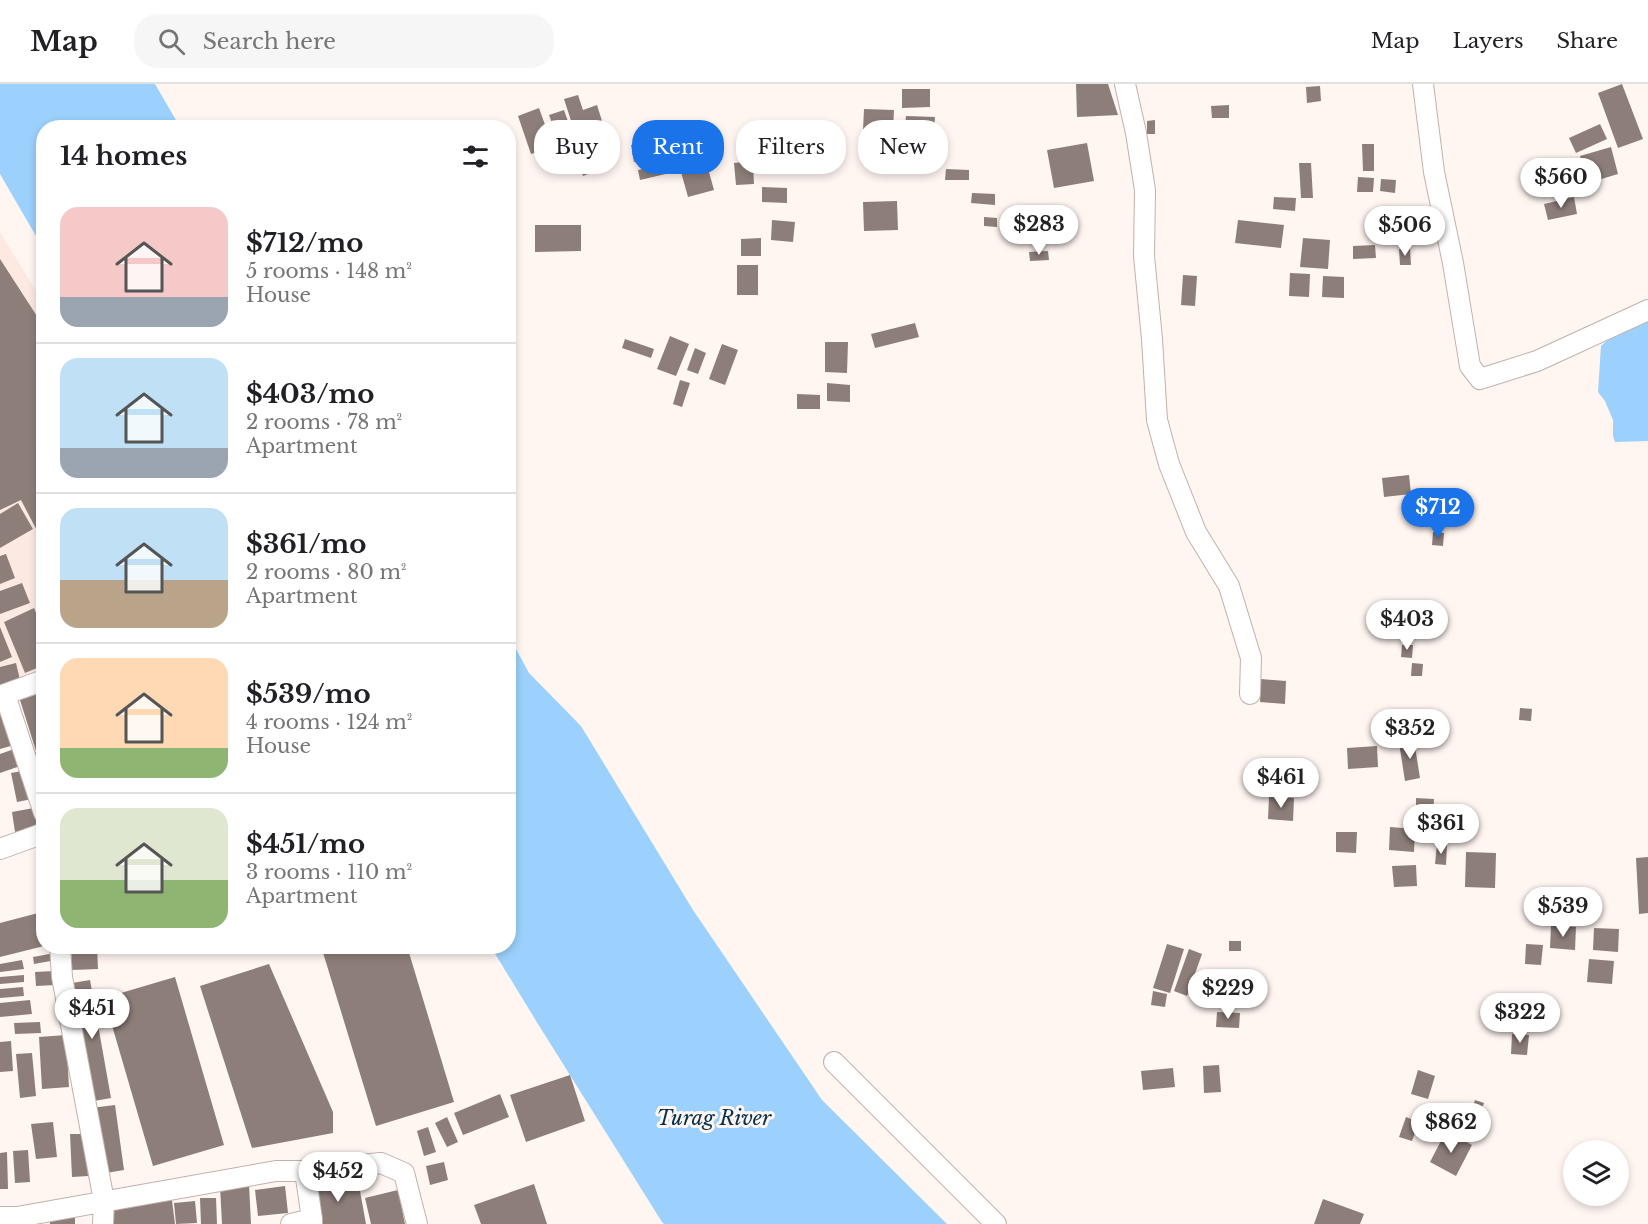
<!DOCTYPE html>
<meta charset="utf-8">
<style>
:root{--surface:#fff;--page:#f6f6f6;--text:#202124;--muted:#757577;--line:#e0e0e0;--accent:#1a73e8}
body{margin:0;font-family:"Libre Baskerville",serif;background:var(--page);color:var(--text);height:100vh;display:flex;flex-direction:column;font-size:22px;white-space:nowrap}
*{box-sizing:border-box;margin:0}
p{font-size:20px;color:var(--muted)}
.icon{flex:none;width:33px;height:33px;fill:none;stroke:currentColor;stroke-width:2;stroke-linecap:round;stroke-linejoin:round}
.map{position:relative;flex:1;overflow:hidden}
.details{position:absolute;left:36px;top:36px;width:480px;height:834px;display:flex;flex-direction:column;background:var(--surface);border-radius:24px;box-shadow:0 3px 9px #0003}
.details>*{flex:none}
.top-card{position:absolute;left:534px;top:36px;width:570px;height:54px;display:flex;gap:12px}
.controls{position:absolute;left:1563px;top:1056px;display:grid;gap:12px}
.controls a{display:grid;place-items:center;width:66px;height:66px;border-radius:50%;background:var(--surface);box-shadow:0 3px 9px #0003;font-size:30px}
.price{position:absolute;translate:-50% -51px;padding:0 14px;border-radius:21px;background:#fff;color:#222;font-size:20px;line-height:39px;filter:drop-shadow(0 2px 3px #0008)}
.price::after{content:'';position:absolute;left:50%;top:36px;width:18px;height:14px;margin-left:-9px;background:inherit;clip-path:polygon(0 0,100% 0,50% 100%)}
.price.current{background:var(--accent);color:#fff}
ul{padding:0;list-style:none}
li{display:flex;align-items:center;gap:18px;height:150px;padding:0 24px}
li+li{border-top:2px solid var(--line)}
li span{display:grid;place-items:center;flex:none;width:168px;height:120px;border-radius:18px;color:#555}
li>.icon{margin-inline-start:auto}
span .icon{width:72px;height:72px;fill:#fffc;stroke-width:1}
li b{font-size:26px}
h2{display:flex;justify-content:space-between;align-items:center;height:72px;padding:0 24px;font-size:26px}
.tag{padding:0 21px;border-radius:24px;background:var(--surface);box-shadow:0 3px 9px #0003;font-size:21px;line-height:54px}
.tag.current{background:var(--accent);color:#fff}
header{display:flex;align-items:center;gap:36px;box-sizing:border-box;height:84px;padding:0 30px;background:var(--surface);border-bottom:2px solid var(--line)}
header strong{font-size:28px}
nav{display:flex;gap:33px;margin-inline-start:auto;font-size:21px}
.search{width:420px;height:54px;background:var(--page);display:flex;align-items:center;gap:15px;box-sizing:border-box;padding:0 21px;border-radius:24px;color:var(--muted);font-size:22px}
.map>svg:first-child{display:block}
</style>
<header>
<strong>Map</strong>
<div class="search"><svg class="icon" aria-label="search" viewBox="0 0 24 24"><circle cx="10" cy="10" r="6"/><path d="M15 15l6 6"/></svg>Search here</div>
<nav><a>Map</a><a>Layers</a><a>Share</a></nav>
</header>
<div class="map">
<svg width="1648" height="1140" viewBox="0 0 1648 1140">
<rect width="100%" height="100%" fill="#fff5f1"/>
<path fill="#fce9e2" d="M0,148L44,220L43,600L0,617Z"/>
<path fill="#9bd1fc" d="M0,0H155L180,43L44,44L43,164L0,90Z
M1648,236V357L1615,358L1613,352V336L1605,317L1598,308L1601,262L1611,253Z
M509,552L529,589L581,642L693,826L822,1016L947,1140H664L662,1138L538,940L491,863L508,862Z"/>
<path fill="#8d7e79" d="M1076,0H1108L1118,31L1077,33Z
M1622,0L1643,55L1618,64L1598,9Z
M1320,2L1321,17L1307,19L1306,3Z
M902,5H930V23L902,24Z
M578,11L583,26L597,21L602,37L574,46L564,15Z
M1229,21V34H1212L1211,22Z
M539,24L553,63L531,70L518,32Z
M864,25L894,26L893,47L863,46Z
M564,26L572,49L558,55L549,31Z
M906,32L935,33L934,45L905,43Z
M1155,36V50H1147V37Z
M1600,40L1607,55L1576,69L1569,54Z
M694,50L701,73L678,79L672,56Z
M594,54L606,83L583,92L571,63Z
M661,54L665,72L634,78L631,61Z
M1087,59L1094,97L1054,104L1047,66Z
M1362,60H1374V87H1363Z
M1611,63L1618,90L1588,99L1580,72Z
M753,77L754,100L736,101L734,79Z
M1575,77L1582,98L1565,103L1558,82Z
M668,79L670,89L640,96L638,86Z
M1299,79H1311L1313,114H1301Z
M707,81L714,106L688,113L681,88Z
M946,85L969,86V96H945Z
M1358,93L1374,94L1373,108H1357Z
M1381,95L1396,96L1395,109L1380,107Z
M762,103L787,104V119L762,118Z
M972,109L995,110V121L971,119Z
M1274,113L1296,114L1295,127L1273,125Z
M1574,113L1577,130L1548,136L1544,120Z
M897,117L898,146L864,147L863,118Z
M984,133L997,134V143L984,142Z
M772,136L795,138L793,158L771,156Z
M1238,136L1284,141L1281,164L1235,159Z
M535,141H581V167L535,168Z
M761,154V172H741V155Z
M1303,154L1330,156L1328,185L1300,183Z
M1375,161L1376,174L1353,175V162Z
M1410,164L1411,181H1400L1399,165Z
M1048,167L1049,176L1030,177L1029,168Z
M0,175L44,243V460L21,416L0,426Z
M737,181H758V211H737Z
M1290,189L1310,190L1309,213L1289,212Z
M1183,191L1197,192L1195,222L1181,221Z
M1323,192L1344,193V214L1322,213Z
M915,239L919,253L875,264L871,250Z
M670,252L689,260L676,292L657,285Z
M625,255L654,265L651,274L622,264Z
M825,258H848L847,289L825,288Z
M722,260L738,266L725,301L709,295Z
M695,264L706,269L698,290L687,286Z
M680,296L690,299L682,323L673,320Z
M827,299L850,301V318L827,317Z
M797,310L820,311V325H797Z
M1409,391L1411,410L1384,413L1382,394Z
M18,419L33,445L0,464V430Z
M1433,448L1444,449L1443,462L1432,461Z
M6,470L15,494L0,500V472Z
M22,499L30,519L0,530V507Z
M34,524L44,547V581L25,589L4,538Z
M0,543L12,573L0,578Z
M1402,561H1413L1412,574L1401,573Z
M16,579L22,604L0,609V583Z
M1412,579L1423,580L1422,592H1411Z
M1261,595L1286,597L1285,620L1260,618Z
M44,608V664L36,667L20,616Z
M1520,624L1532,625L1531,637L1519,636Z
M4,626L14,661L0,665V627Z
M1414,656L1420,694L1405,697L1399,659Z
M1377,662L1378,683L1348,685L1347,664Z
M17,664L23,681L0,689V670Z
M44,666V685L37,687L32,669Z
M27,686L32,715L17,718L11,689Z
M1269,713L1294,714L1293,737L1268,735Z
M1416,714L1434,715L1433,732L1416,731Z
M39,723L43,743L15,748L12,728Z
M1390,743L1415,745L1414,768L1389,766Z
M1336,748H1357L1356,769L1336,768Z
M1437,760L1447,761L1446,781L1435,780Z
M1466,768L1496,769L1495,804L1465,803Z
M1648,773V829L1639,830L1636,774Z
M1416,781L1417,802L1394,803L1392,782Z
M42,828L44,862L0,873V839Z
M1551,841L1576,843L1575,866L1550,864Z
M1594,844L1619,845L1618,868L1593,866Z
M1229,857H1241V867H1229Z
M1167,860L1184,865L1170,909L1153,904Z
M1526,860L1543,861L1541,881L1525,880Z
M97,862L98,885L72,886L71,863Z
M321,862H407L454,1018L376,1042Z
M1189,865L1202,870L1187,912L1174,907Z
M55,869L56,876L34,880L33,873Z
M1589,875L1614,877L1612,900L1587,898Z
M22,876L24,885L0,888V880Z
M269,880L333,1028V1049L252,1064L200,902Z
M54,887L55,901L36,902L35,888Z
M24,891V898L0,900V893Z
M175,893L224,1061L153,1082L104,914Z
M90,896L111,1014L94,1017L72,899Z
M23,903L24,912L0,914V905Z
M1153,907L1167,910L1165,923L1151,921Z
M30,916L32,930L0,933V919Z
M1217,928L1240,929L1239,944L1216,943Z
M40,938L41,949L15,950L14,939Z
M1512,950L1529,951L1527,971L1511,970Z
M66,951L69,1003L42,1005L39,953Z
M11,957L13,987L0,988V958Z
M32,969L36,1012L20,1014L16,970Z
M1219,981L1221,1008L1204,1009L1203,982Z
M1173,984L1175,1003L1143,1006L1141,987Z
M1418,986L1435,992L1428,1015L1411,1010Z
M570,991L585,1037L526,1058L510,1011Z
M500,1010L509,1033L463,1051L454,1029Z
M1475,1016L1484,1019L1479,1033L1470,1030Z
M115,1021L124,1086L100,1090L91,1024Z
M447,1033L458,1058L447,1063L435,1039Z
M1406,1033L1419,1038L1412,1057L1399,1053Z
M53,1038L57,1073L36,1075L31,1040Z
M428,1043L436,1068L424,1072L417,1047Z
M1446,1047L1472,1061L1456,1092L1430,1078Z
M70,1050H85L88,1092L72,1093Z
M28,1066L30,1098L15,1099L13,1067Z
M7,1068L8,1105H0V1069Z
M444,1078L448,1096L430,1101L426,1082Z
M358,1096L366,1140H315L312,1099Z
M249,1100L251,1140H222L220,1102Z
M534,1100L547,1140H481L474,1121Z
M285,1102L288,1129L258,1132L255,1106Z
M398,1106L405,1140H371L365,1114Z
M171,1109L175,1140H109L106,1119Z
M200,1114H216L217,1140H201Z
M1323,1115L1364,1130L1360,1140H1314Z
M195,1117L197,1139L176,1140L174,1119Z
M75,1121V1140H50L49,1122Z"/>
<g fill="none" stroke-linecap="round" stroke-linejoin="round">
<defs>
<path id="minor" d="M1125,0L1136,49L1145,106L1144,172L1152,255L1157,336L1169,380L1196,448L1229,502L1251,574L1250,610
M1423,0L1434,88L1453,179L1470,282L1480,295L1537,277L1648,226
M5,611L44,729
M0,612L44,596
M0,765L44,749
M60,862L62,893L104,1117L103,1140
M834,978L996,1140
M305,1087L312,1135
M0,1133H17L276,1087H305L381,1079L404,1089L417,1140
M291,1140L312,1135V1140"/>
</defs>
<use href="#minor" stroke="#c0b1ab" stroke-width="22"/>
<use href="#minor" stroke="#fff" stroke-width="20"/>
</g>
<g text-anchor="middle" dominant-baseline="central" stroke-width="6" stroke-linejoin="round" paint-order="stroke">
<g font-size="20" font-style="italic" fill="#032f4a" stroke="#fff5f1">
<text x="714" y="1034">Turag River</text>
</g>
</g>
</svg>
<div class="controls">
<a><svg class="icon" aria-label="layers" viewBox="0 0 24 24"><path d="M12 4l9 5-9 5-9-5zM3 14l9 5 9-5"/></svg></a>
</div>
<b class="price" style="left:1561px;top:125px">$560</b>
<b class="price" style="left:1039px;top:172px">$283</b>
<b class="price" style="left:1405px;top:173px">$506</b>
<b class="price current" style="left:1438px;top:455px">$712</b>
<b class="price" style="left:1407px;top:567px">$403</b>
<b class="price" style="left:1410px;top:676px">$352</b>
<b class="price" style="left:1281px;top:725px">$461</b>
<b class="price" style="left:1441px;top:771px">$361</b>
<b class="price" style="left:1563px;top:854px">$539</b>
<b class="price" style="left:1228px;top:936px">$229</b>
<b class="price" style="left:92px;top:956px">$451</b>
<b class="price" style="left:1520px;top:960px">$322</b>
<b class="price" style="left:1451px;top:1070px">$862</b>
<b class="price" style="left:338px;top:1119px">$452</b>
<div class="top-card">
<a class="tag">Buy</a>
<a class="tag current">Rent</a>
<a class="tag">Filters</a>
<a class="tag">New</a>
</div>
<section class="details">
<h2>14 homes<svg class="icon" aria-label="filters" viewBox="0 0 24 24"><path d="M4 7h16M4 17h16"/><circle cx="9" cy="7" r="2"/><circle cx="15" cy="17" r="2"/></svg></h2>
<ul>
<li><span style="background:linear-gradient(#f6c9c9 75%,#9aa5b1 0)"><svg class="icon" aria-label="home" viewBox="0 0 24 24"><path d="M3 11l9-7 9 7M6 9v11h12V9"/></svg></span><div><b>$712/mo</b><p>5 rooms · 148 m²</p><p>House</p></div></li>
<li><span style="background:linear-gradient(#bfe0f5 75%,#9aa5b1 0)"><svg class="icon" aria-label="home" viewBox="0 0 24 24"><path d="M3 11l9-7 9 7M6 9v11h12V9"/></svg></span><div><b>$403/mo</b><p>2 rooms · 78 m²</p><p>Apartment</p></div></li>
<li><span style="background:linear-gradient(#bfe0f5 60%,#b9a48a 0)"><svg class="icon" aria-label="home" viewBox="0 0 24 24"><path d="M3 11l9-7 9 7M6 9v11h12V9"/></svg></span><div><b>$361/mo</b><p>2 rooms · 80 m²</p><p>Apartment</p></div></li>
<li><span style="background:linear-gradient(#ffd9b3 75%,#8fb573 0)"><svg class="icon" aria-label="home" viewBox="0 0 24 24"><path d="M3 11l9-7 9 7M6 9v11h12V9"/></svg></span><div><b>$539/mo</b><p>4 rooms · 124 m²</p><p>House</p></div></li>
<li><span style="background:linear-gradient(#dfe7d0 60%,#8fb573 0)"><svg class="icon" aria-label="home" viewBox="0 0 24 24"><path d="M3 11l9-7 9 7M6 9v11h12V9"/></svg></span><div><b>$451/mo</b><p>3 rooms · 110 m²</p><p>Apartment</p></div></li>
</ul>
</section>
</div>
